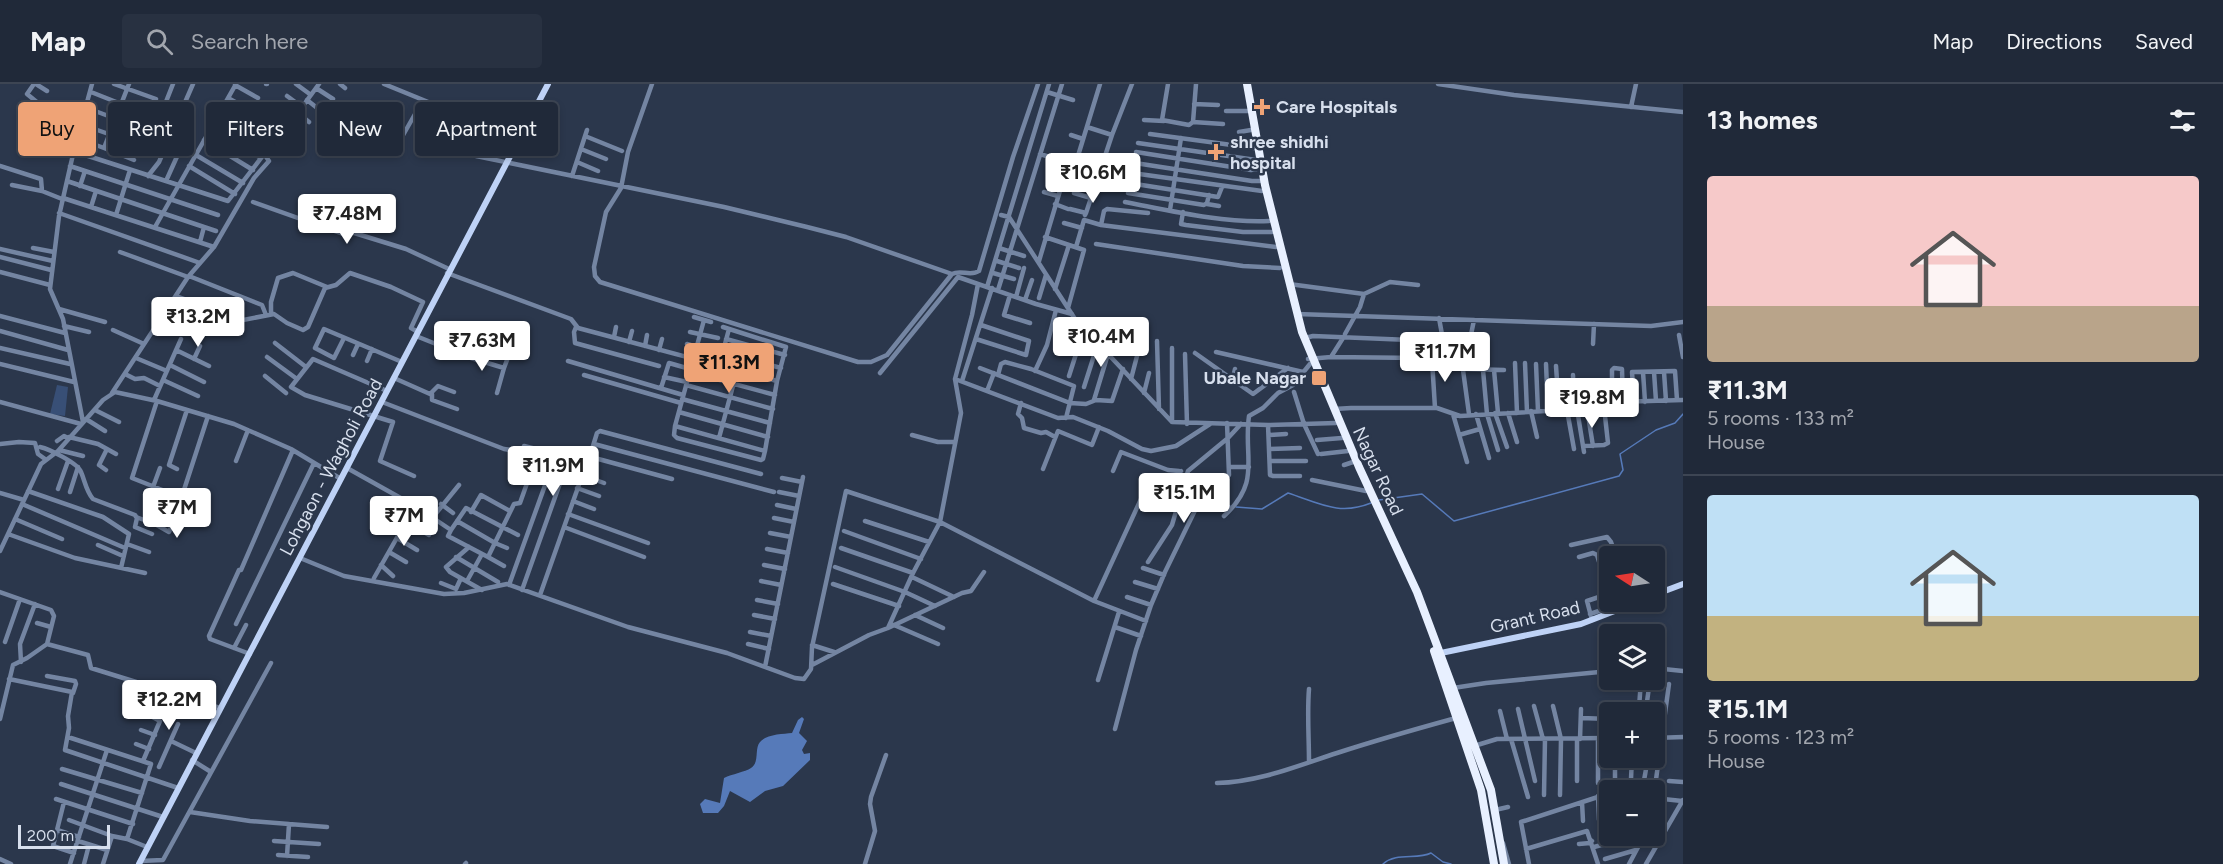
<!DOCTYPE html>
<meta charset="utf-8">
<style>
:root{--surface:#202939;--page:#283141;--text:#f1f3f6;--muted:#a2a6ae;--line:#3d4553;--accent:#efa376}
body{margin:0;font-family:Figtree,sans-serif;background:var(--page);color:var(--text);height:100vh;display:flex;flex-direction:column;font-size:22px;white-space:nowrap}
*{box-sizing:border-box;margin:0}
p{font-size:20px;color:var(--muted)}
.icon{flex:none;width:33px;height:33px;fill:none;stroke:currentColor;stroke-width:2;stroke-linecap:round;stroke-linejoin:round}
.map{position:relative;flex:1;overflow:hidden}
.drawer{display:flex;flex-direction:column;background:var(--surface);width:540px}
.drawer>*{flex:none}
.guide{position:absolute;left:18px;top:18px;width:570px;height:54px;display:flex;gap:12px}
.needle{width:39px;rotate:282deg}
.controls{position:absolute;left:1599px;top:462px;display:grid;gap:12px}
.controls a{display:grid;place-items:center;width:66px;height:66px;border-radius:6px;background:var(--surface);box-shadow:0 3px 9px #0003,0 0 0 2px var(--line);font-size:30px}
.scale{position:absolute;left:18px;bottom:15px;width:92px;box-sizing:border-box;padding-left:6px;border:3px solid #d7dfed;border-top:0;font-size:16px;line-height:21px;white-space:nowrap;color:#d7dfed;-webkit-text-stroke:4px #2b374c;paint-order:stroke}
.price{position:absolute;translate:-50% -51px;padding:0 14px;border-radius:6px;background:#fff;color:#222;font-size:20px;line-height:39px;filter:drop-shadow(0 2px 3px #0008)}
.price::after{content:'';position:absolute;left:50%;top:36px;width:18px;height:14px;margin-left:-9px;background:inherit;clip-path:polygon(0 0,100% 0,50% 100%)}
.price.current{background:var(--accent);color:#111}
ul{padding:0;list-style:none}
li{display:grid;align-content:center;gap:12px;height:318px;padding:0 24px}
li+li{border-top:2px solid var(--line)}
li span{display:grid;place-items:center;height:186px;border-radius:6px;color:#555}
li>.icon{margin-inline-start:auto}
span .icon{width:108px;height:108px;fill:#fffc;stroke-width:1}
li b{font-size:26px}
h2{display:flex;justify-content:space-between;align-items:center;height:72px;padding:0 24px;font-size:26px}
.pill{padding:0 21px;border-radius:6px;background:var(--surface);box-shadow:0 3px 9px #0003,0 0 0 2px var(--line);font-size:21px;line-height:54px}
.pill.current{background:var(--accent);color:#111}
header{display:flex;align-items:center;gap:36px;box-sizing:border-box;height:84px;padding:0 30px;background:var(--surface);border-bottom:2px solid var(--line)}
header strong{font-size:28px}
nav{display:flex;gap:33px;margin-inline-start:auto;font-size:21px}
.search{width:420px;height:54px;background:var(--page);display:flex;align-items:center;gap:15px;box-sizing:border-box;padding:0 21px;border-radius:6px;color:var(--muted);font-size:22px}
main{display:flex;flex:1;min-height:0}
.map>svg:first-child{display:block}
</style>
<header>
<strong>Map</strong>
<div class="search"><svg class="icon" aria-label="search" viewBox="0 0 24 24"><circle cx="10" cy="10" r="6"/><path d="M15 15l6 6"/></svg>Search here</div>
<nav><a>Map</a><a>Directions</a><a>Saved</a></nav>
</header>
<main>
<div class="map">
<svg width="1683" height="780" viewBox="0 0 1683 780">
<rect width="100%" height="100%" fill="#2b374c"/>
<path fill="#384f76" d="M57,301L68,303L65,332L50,330Z"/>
<path fill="#567ab9" d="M802,633L804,635L799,649L807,657L802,666L804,670L810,669V676L783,702L765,707L750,718L730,707L724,722L718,729H703L700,720L705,715L720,719L724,694C732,690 745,688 751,684C760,678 754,665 760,658C767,650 783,650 792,649L798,636Z"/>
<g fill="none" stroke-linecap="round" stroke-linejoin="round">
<path stroke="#567ab9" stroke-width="1.5" d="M1379,416L1422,410L1454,437L1619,392L1623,386L1620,370L1656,346L1675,339L1683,330
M1222,422H1230
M1236,423L1262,425L1288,409C1319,419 1339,432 1371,419
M1383,780C1396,768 1417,776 1431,769L1443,778L1451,780"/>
<path stroke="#7485a2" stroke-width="4.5" d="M34,0L27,10L38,19
M36,0L47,7
M114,0L156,15
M129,0L104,64L134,76
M266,0H267
M296,0L311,11
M340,0L345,4
M384,0L477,38L479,42L472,65L473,70L476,72L724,123L807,143L846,153L952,190
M652,0L628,68L621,104L606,128L594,183L595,192L600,198L858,278H871L887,271L952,190C961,185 970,193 979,187L1013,73L1038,0
M1168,0L1162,36L1189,41L1193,38L1196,0
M1438,0L1514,11L1683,28
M235,1L258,14
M316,4L333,15
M91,8L149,31
M1047,8L1073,16
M287,12L302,23
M228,14L248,25
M307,16L321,27
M1194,20L1218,21
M1631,23L1636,0
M87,24L146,46
M274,24L292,37
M1226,27H1248
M220,28L272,62
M298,29L309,38
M1144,36L1164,37
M265,37L282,49
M1193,38L1223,40
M83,41L140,61
M288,42L297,49
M1087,43L1112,51L1132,0
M211,44L261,74
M1239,48L1251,46
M1150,50L1254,64
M1071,51L1083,55
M585,52L622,67
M402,53L423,16
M82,56L104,64
M204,56L253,86
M1138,59L1256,76
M581,65L606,75
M147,66L173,0
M1136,68L1251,86L1257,85
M82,70L228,117L268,65L275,60L319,0
M1040,70L1075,81
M196,71L243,99
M577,78L598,87
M1135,79L1252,97H1260
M0,82L41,95L42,107L62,115
M70,82L218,131
M189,82L235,110
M1132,89L1262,107
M148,92L159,78L193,0
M572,92L587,46
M1080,95L1109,104
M67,97L204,143L200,158
M166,97L193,37
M1129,99L1218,113L1222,103
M12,101L42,107
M80,102L85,87
M1044,108L1058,112
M1074,109L1091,114
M1128,109L1204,121L1207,119L1209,111
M63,114L214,163
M253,118L343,150L351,148L406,165L449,185
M1125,118C1172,127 1222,139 1269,137
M1055,120L1068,125
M1207,120L1219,122
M91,123L96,107
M1070,125L1086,129L1085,131
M1170,126L1181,54
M1183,128L1181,140L1186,141L1243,148H1272
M59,129L200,179
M1086,129L1112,51
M116,131L130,86
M1001,131L1009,133L1075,235L1172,338L1268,341L1336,339
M1064,139L1082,144
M1101,141L1104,127L1107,125L1148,129
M155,143L236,0
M204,143L216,147
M1045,153L1069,161
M1096,160L1243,182L1280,184
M1076,163L1084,136L1101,141L1276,163
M33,164L54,168
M999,164L1024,172
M0,165L53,177
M120,168L188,193
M0,173L51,186
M997,177L1019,184
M1039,177L1062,100L1070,98L1100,0
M0,188L50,201
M447,189L571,235L578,244L777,297
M993,189L1014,195
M189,192L262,221L266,231
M1289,200L1364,210L1360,223L1345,250
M987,203L1049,0
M1055,205L1069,161L1084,166L1068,224
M998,206L1062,0
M1364,210L1390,198L1418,201
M1010,211L1004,231L1030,239
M176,212L209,224L224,219L233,222L236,235L238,237L274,230L287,239L303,246L308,243L325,204L336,201L350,189L391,203L423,218L411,244L418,248
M1016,213L1024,184
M1039,214L1046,191
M1025,216L1032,196
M59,225L105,238
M271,230V218L278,194L293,189L327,203
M1297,230L1651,242L1683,238
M0,232L65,249
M694,233L711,238
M1439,234L1443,256
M704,236L675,342L765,367L777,297L786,263L723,243
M64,242L89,248
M576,243L574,248L575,259L659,282
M113,246L144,260
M0,247L68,266
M690,248L718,254
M1679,251L1683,273
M416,252L471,274L504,284L513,260L512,255
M614,253L616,243
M344,254L334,274L315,264L324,245C350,256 376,267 402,278
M1305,254L1313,252L1434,257
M726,255L785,271
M976,255L1026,271L1029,257L981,241
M1157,257L1159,325
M629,258L632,247
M275,259L306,283
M687,260L714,268
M1593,260L1594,240
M645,262L647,251
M0,264L70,280
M1172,264V338
M176,266L209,282
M659,266L662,255
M722,268L781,284
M1216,268L1303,288
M1195,269L1253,310L1288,284
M1185,270L1187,340
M353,271L358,260
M267,273L297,295
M1331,273L1343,254
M136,274L167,287
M194,275L200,262
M1308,275L1331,273L1420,274L1422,272L1423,257
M1466,275L1474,236
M1432,276L1435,324
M367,277L372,265
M568,277L683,311
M1515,279L1517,329
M1525,279L1527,328
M0,280L74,298
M1536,280L1538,327
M1546,280L1548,327
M170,281L204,298
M719,282L729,245
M1556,282L1559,326
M980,284L1070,319L1086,320L1096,316L1112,317L1123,285
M1433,284L1504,286
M1463,286L1469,330
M1483,286L1487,330L1498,366
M1494,286L1498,329
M1035,287L1047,261L1056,226
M690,288L775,311
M1643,288L1645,318
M1654,288L1656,317
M1664,288L1666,317
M880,289L958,193L1036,220L1072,230
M125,290L135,295L144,294L160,302
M584,291L681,319
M998,291L1001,280L1005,278L1031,285L1074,302L1066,334
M1573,291L1574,325
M265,292L286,309
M1069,292L1084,245
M664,293L687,298
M394,294L430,310L438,302L454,308
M1233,294L1235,285
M955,295L1058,334L1073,333L1108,347L1142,365L1151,367L1176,362L1210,340
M1131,295L1142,253
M163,296L198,312
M962,297L992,204
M686,301L773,325
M1084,303L1098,259
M661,304L669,279L690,285
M387,307L313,275L291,303L305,311L393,338L380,377L414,392
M987,307L994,289
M1294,308L1304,340L1318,370
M112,309L188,193L214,163L254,94L269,77L264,70
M497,309L504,284
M1144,309L1149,289
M432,310V316L457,325
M682,315L770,339
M154,316L181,255
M1094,316L1108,270
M157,317L132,394L180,413L182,412L208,332
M0,318L81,340
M382,318L504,365L511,366
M1634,318L1632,288L1675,287L1677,316
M1021,319L1018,330L1022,334L1024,344L1041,349L1046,348L1055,353
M1612,319V286L1614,284L1622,285L1623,318
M1334,325L1351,324H1437L1460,332L1599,324L1615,318L1683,316
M1577,325L1584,368
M1587,325L1593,362
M95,326L119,338
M1567,326L1574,365
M1531,327L1537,353
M679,328L768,353
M1495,329L1507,363
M1508,329L1517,358
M1453,330L1467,378
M1476,330L1489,374
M86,335L105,347
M83,338L63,235L50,205L59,132L74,66L92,0
M1268,341L1270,391L1273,392H1300
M675,342L674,351L677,354L761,376L763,375L765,367
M912,351L938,358H954
M1269,351L1286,350
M1459,351L1480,345
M69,353L98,360L107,365L99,381L106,386
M719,354L737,287
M1317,356L1342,354
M57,357L64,352L68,354
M0,360L19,358L35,359L38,370L45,375
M594,360L774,408
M1583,362L1604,361L1608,359L1604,323
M40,363C49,365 78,379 81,388C85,397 86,407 93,415L135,431L137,434L135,443L152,450
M107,365L116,370
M1269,365L1300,364
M59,366L83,372
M1321,370L1348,367
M591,373L672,395
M236,377L248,346
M1270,377H1306
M1344,381L1353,378
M1230,383H1249
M347,384L415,422L451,446L448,452L488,473L514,420L520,419L531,388
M551,384L521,375L524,362L588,378L597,349L600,347L761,390
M177,385L169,381L187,326
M1043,385L1058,347L1092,361L1099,343
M1113,387L1121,368L1168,386L1179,387
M582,391L604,399
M782,394L802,398
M1312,396L1366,407
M153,403L160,384
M577,404L599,412
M58,405L68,377
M28,407L103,433L129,450L121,484
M70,408L78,383
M779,408L799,412
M0,409L24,416
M573,417L594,425
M22,420L125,464
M441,420L453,429
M777,421L796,425
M471,428L481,411L510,427
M568,430L648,459
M1224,432C1262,397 1243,374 1249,332L1263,324L1278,309L1293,301L1310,280
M136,433L155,440L169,448L181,422L182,412
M433,433L459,401
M774,434L794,438
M15,435L62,455
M457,437L495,459L507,464
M865,437L929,458
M406,438L429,451
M564,443L644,473
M451,446L466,424L518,451
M844,447L921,475
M770,449L791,453
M8,450L75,474L145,489
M397,454L417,466
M127,460L149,468
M98,461L123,472
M1571,461L1607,453L1611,458L1616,472
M469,463L446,483L450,488L482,506
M841,464L913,489
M767,465L788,469
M0,467L41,380L58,367L103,316L115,308L157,317L234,340L291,365L341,395
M389,468L406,478
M456,473L498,498
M488,473L504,482
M1579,473L1593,469L1597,471L1608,507L1605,511L1587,517L1592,536
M300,474L344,492L444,510L464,509L507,500L628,543L727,569L795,594L804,595L811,585L812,563L846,407L940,438L961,329L955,295L972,231L978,200
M1148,478L1172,441L1188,387L1228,354L1241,340
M381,481L393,492
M764,481L785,485
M835,483L905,508L935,522
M1143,484L1164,491
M912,493L954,513
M374,494L415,422
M467,497L482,470
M761,497L781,501
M1135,498L1158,505
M441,499L456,505L461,494
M833,500L899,522
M509,501L556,371
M522,506L569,374
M0,508L51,526L54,532L47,560L88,571L91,584L220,624
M540,511L587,378
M1127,513L1151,521
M757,516L778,520
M1094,517L1141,415L1181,387
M1590,530L1625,518
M754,531L775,535
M915,531L943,544
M37,539L51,543
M236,540L314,379
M894,541L938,560
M1115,543L1141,552
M888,544L962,509L971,507L984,488
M750,548L771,552
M5,558L20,515
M748,560L769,565
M812,561L834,568
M234,564L246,541
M250,570L210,555L209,552L239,486H241L293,366
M21,578L20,560L35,520
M812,581L869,551L888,544L913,489L940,438L1094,517L1146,537
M765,583L803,393
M1654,584L1683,587
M47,592L75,597L76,600L73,609
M9,595L72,608L68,632L69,644L65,666L178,704
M1098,596L1119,528
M1641,596L1639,624L1646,625L1650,596
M1453,604L1486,599L1610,587
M1309,605C1307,629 1309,653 1309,678
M1534,622L1543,655
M1553,622L1561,655L1560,711
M1518,625L1535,697
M1500,627L1507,655
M1581,634L1610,635
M0,635L13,581L27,574L47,560
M1115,645L1136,566L1151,521L1165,488L1203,410L1219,402L1229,391L1227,339
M141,646L155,651
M1654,654L1683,653
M1511,655L1528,713
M1577,655V697
M1580,655L1581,625
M171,657L196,669
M136,660L149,665
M1474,662L1497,655L1610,654
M1615,674V699
M192,676L211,688
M143,677L160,637L147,630
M159,683L178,640
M62,685L142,709
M1631,695L1632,674
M1669,697L1683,698
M1217,699C1259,698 1297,682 1337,669C1377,656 1416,645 1456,634
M1598,699V655
M61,700L163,733
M1643,702L1648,674
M1655,703L1669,600
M1544,711L1545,655
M1598,712L1599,736
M1654,714L1682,717
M56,715L133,740
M64,718L53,762L74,769
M1582,718L1583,737
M1495,726L1508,723
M190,728L250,737L327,743
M1658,731V714
M69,736L112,752L127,755L151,680L71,654
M1601,740L1603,761
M57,746L79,753
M127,755L147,763
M78,757L107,766
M274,757L319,760
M1503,759L1509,780
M1579,760L1590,759L1592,757
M1594,763L1634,752
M1526,765L1587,747L1598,780
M278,771L308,773
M287,772L289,740
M0,775L11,780
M1605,775L1636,766
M140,777L163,776L271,579
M70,780L107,666
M84,780L89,761
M103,780L112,752
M465,780L466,779
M865,780L875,747L870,720L871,713L886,671
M1529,780L1521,738L1610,709
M1629,780L1644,752
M1646,780L1683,716"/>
<path stroke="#bed2f6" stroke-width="6" d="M1654,511L1683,500
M1436,570L1581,540L1638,518
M139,780L548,0"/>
<path stroke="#e8f0ff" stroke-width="8" d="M1247,0L1265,101L1302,248L1359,383L1417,508L1491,706L1504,780
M1434,567L1481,706L1494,780"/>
</g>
<g fill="#efa376" stroke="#2b374c" stroke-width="2">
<path d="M1259 14h6v6h6v6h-6v6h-6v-6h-6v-6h6z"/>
<path d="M1213 59h6v6h6v6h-6v6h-6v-6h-6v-6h6z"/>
<rect x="1311" y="286" width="16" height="16" rx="3"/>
</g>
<g text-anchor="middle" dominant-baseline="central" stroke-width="5" stroke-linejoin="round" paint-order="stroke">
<g font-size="18" font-weight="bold" fill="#d7dfed" stroke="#2b374c" text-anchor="start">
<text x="1276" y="23">Care Hospitals</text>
<text x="1230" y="58">shree shidhi<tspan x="1230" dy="21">hospital</tspan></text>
<text x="1306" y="294" text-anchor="end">Ubale Nagar</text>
</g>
<g font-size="18" fill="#d7dfed" stroke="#2b374c">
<text transform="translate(331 383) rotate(-62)">Lohgaon - Wagholi Road</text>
<text transform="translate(1378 387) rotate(65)">Nagar Road</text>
<text transform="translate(1535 533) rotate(-13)">Grant Road</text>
</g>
</g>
</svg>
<div class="controls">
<a><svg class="needle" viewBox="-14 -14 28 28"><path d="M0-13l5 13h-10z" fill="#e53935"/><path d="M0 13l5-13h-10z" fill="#a2a6ae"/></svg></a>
<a><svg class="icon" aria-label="layers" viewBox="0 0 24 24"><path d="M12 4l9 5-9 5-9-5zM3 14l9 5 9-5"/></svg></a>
<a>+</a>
<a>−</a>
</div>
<div class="scale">200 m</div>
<b class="price" style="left:1093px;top:120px">₹10.6M</b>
<b class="price" style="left:347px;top:161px">₹7.48M</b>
<b class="price" style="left:198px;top:264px">₹13.2M</b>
<b class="price" style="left:1101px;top:284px">₹10.4M</b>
<b class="price" style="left:482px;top:288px">₹7.63M</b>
<b class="price" style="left:1445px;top:299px">₹11.7M</b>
<b class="price current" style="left:729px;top:310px">₹11.3M</b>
<b class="price" style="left:1592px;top:345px">₹19.8M</b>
<b class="price" style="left:553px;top:413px">₹11.9M</b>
<b class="price" style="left:1184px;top:440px">₹15.1M</b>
<b class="price" style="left:177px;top:455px">₹7M</b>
<b class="price" style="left:404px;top:463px">₹7M</b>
<b class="price" style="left:169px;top:647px">₹12.2M</b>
<div class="guide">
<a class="pill current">Buy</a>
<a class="pill">Rent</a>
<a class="pill">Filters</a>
<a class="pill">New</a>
<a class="pill">Apartment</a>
</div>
</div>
<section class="drawer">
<h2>13 homes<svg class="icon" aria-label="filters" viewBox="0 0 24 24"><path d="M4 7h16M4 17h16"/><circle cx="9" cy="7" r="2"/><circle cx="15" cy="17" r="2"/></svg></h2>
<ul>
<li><span style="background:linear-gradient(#f6c9c9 70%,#b9a48a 0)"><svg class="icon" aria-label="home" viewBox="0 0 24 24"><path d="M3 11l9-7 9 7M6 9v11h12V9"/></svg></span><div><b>₹11.3M</b><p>5 rooms · 133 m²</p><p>House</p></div></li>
<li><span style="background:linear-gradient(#bfe0f5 65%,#c2b280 0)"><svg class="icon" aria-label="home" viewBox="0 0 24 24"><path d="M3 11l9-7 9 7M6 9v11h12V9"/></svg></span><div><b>₹15.1M</b><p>5 rooms · 123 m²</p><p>House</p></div></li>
</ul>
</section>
</main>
